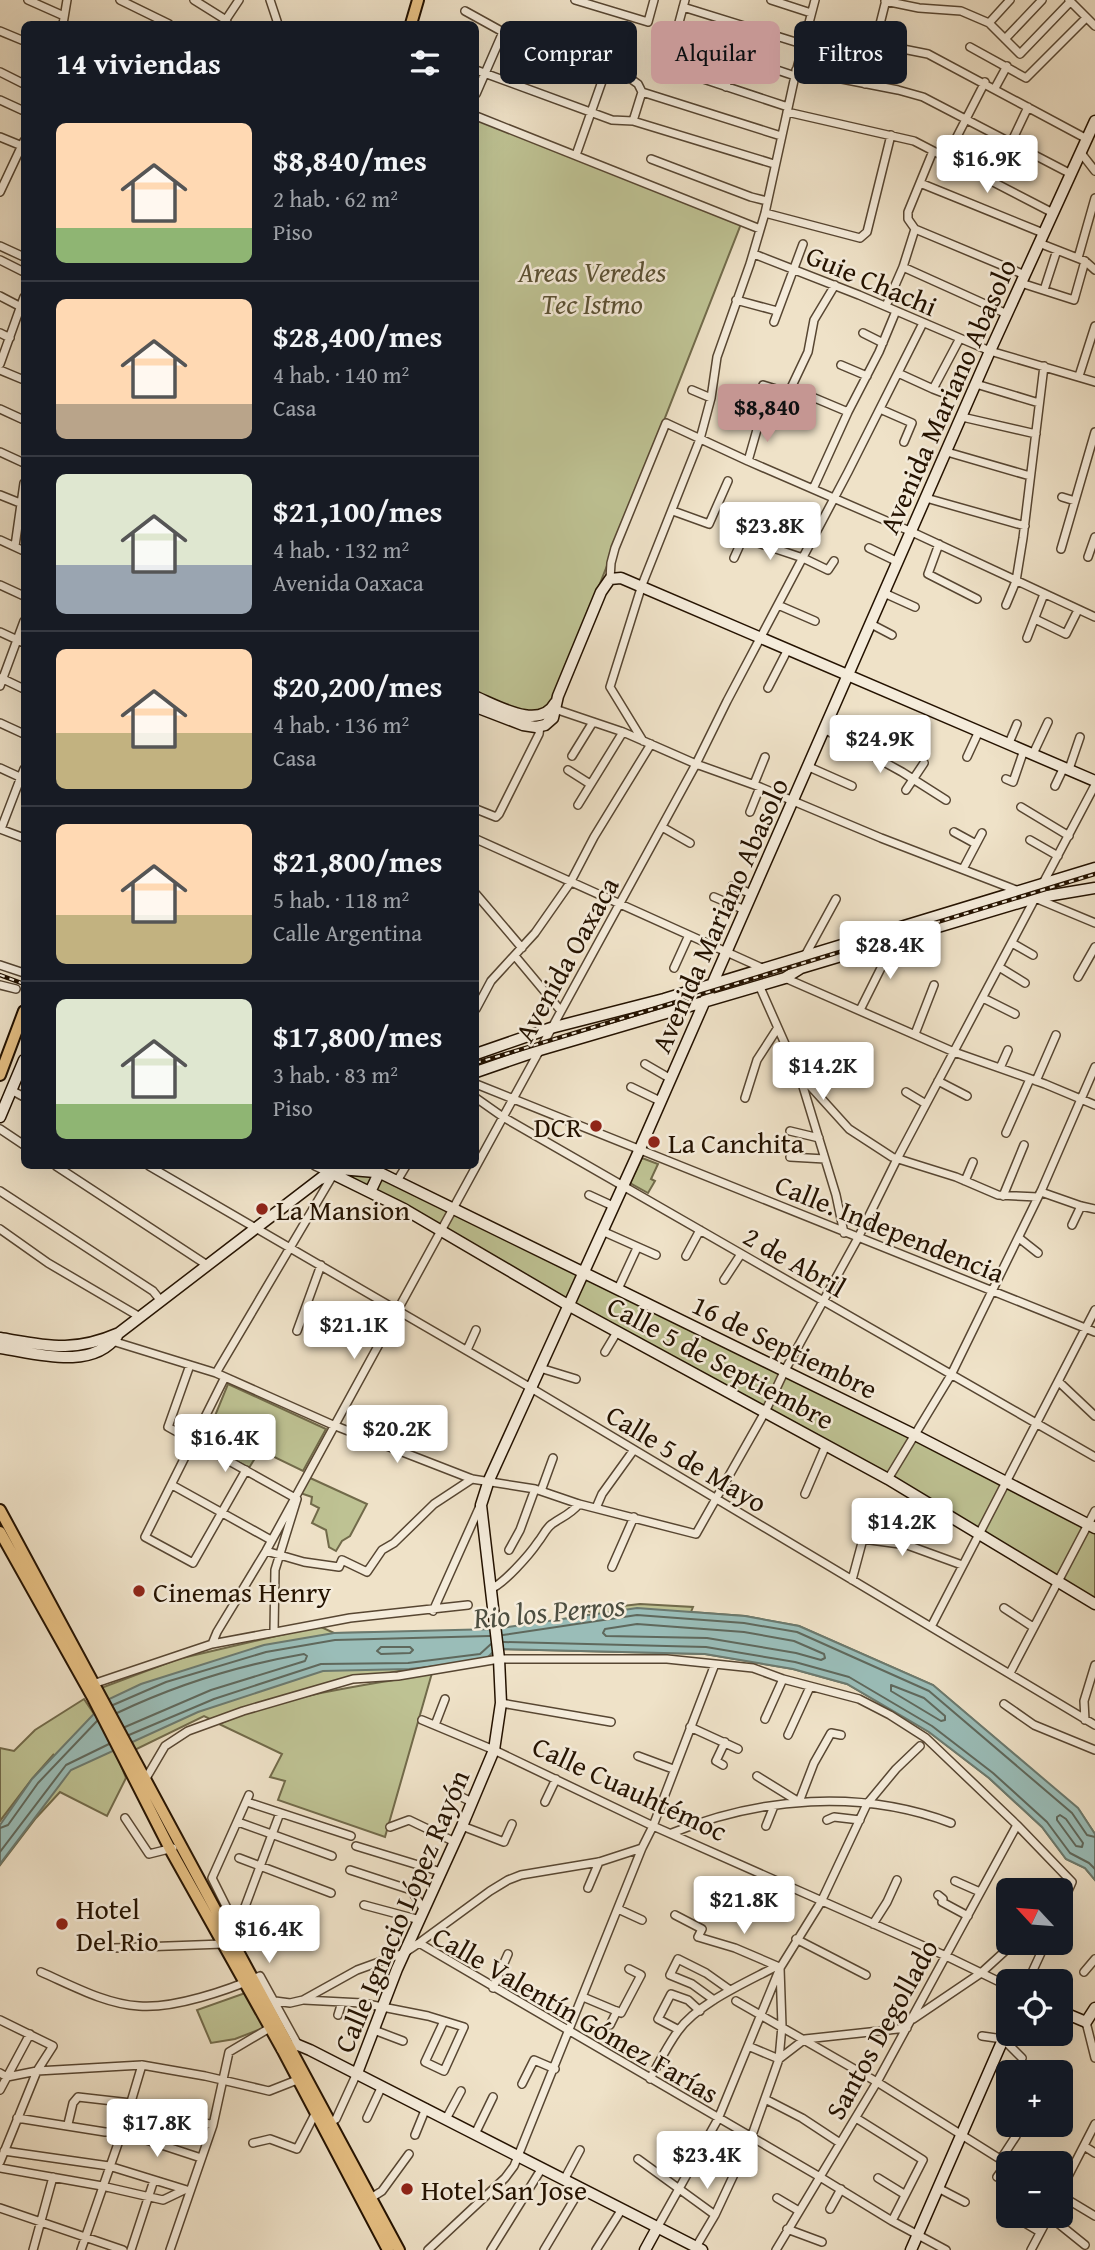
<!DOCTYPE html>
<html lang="es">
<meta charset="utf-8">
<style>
:root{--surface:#171b24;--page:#20242c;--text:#f1f3f6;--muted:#9ea1a6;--line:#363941;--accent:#c59692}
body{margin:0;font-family:"Gentium Book Plus",serif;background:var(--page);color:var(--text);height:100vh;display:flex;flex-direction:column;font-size:26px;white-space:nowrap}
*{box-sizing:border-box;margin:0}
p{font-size:23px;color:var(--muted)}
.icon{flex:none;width:38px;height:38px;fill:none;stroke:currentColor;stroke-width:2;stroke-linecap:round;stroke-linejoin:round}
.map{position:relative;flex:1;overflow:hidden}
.details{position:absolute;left:21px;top:21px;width:458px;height:1148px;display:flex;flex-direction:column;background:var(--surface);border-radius:10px;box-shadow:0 7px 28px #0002}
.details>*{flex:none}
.top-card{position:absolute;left:500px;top:21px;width:488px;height:63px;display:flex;gap:14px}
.needle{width:46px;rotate:296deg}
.tools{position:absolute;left:996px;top:1878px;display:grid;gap:14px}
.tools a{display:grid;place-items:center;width:77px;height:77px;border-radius:10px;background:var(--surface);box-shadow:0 7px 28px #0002;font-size:35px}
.price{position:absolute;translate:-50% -60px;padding:0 16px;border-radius:7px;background:#fff;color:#222;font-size:23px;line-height:46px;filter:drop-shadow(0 2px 4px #0008)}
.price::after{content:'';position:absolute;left:50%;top:42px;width:21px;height:16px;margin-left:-10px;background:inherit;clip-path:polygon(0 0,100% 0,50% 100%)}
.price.current{background:var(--accent);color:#111}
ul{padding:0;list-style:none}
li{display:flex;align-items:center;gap:21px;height:175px;padding:0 35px}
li+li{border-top:2px solid var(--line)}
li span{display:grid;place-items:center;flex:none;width:196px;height:140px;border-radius:10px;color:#555}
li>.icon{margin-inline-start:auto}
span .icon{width:84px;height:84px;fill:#fffc;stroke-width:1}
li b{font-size:30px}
h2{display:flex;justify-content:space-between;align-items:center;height:84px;padding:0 35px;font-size:30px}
.tag{padding:0 24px;border-radius:10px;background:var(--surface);box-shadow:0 7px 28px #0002;font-size:24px;line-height:63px}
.tag.current{background:var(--accent);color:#111}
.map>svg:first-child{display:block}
</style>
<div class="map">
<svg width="1095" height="2250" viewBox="0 0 1095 2250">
<rect width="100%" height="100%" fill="#efe2c8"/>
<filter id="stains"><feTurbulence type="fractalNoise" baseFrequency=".00286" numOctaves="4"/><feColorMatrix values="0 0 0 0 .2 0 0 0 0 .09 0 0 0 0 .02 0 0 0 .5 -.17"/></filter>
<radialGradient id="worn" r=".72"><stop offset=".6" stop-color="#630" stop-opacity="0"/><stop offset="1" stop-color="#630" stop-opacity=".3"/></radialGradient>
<path fill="#bec293" stroke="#716a4a" stroke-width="2" d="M476,116L741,224L550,711L538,717L476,697Z
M642,1158L658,1164L651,1179L655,1181L648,1193L630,1183Z
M329,1172L379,1173L1095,1528V1604L888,1479Z
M228,1384L326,1429L303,1471L260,1450L249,1468L221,1452L230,1432L212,1423Z
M308,1477L367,1504L350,1536L342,1541L336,1551L329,1547L326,1530L312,1523L319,1508L311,1504L312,1497L300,1493Z
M640,1604L693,1607L691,1612L745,1616L799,1626L933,1685L1079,1810L1095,1834V1880L1085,1868L1066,1859L1042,1827L989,1778L929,1732L847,1684L793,1669L705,1654L496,1649L484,1661L397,1664L409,1669C342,1683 276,1695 212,1720L204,1716L118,1758L126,1778L107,1816L60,1792L36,1818L0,1865V1827L54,1754L32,1779L0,1821V1748L14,1751L35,1730L84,1699L94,1714L107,1701L101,1688L178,1659L319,1626L334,1633L490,1631L595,1614L586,1610Z
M432,1673L385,1837L278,1800L285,1781L270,1777L282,1754L219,1724C285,1694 361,1687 432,1673Z
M248,1992L266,2027L235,2039L211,2043L197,2010Z"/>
<path fill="#9abdb8" stroke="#6b796e" stroke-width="2" d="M637,1608L745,1616L799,1626L933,1685L1078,1808L1095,1834V1880L1085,1868L1066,1859L1042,1827L989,1778L929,1732L847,1684L793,1669L705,1654L496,1649L484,1661L409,1669L323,1671L198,1712L71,1770L0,1864V1825L32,1779L107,1700L141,1684L264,1645L334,1633L495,1629Z"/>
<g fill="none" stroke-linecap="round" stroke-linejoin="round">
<path stroke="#5f685c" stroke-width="2" d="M637,1624L744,1632L794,1641L824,1654L825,1658L821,1660L796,1653L707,1638L606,1636L603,1633L605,1629Z
M503,1635L637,1615L744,1623L797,1632L929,1691L1072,1813L1087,1835L1095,1837
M504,1642L706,1647L795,1662L849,1677L932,1726L993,1773L1047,1822L1070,1853L1089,1863L1095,1869
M381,1647H410L413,1650L410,1653L381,1654L377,1651Z
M891,1685L924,1698L945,1716V1720L941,1721L891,1691Z
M113,1705L166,1682L266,1652L335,1640L490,1636
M117,1713C176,1685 240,1665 304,1654L307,1656L305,1661L211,1690L125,1727
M129,1735L214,1699L321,1664L408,1663L480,1654L491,1644
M1060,1815L1066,1819L1083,1843L1082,1847L1076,1846L1057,1820V1817Z
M0,1828L8,1825L38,1783L97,1721
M0,1852L66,1765L109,1744"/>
<defs>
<path id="street" d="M28,0L64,16
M120,0L169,24
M194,0L226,20L228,24
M270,0L278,24
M575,0L648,22L654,0
M685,0L667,67L788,107
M771,0L811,13
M1010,0L989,23L1020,54L1070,2
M1069,0L1095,26
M885,1L919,8L961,11L989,23
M683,7L802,44
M465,11L503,32L631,79L638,84L642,92L633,121
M63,24L67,0
M223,24L239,0
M807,30L928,54L1087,139
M0,31L24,41
M676,36L795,76
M1005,39L1042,0
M970,47L1026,78L1086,18
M476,70L612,120L633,121L774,164
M796,70L898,90L923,97L1071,174
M0,72L24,84
M865,84L886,0
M726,87L734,56
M995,88L1007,66
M642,92L781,136
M476,94L503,32
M0,100L24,111
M787,112L914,141L1053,213
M476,116L760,229
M0,137L22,146
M933,151L908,212V219L915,229L1025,275
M1081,153L1095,171
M576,155L606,70
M946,158L985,82
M651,159L751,197L767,201
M993,181L1028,107
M920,183L1043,233
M0,192L24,141
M765,213L860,238L867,232L891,135
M1039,243L1085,261L1095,270
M0,246L24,257
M754,254L859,295L990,351L1095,382
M1078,258L1095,198
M0,260L24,272
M903,267L1007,314
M1021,283L1074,300L1085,261
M1044,290L1057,250
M0,296L21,307
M736,300L777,311
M886,306L903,267L915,229
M774,322L803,244
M0,333L10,338
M863,333L883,343
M0,364L24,297
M841,365L867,376
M0,370L24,380
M898,373L933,389L959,340
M1079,376L1095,326
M976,384L1039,403
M763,385L776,389L798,391L848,412
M933,389L946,394
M692,390L711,398
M790,390L808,352L814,320L835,285
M0,409L24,420
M880,409L912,423L904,442
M962,417L1036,434
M0,452L24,463
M947,452L1030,476
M748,461L760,419
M813,489L848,412L879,352L896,311
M0,495L20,503
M1062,497L1075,501
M926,498L1025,526
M673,511L709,524L728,481
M0,540L24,551
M939,544L928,574L977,599
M15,546L24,483
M869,548L898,562
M1061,549L1095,432
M1088,557L1095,537
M734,558L743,538L803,558L828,570L834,561
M610,579L611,563L615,548L666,423L748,461L912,532L1095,617
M0,585L24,596
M884,593L915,607
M778,605L815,621
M1006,605L1016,581L1023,538L1044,366
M1035,619L1066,634L1078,610
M871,624L892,635
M0,632L24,643
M1027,638L1044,594
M1,678L24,689
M0,686L24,621
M768,688L788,649
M552,708L623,732L696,764L760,787L881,838L1016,890
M0,723L24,734
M826,730L902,772L946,800
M643,741L610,687L642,585L700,439L711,398L717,357L750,264L765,213L795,76L815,0
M1009,743L1017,724
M1033,754L1048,722
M572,756L593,722
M967,757L979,731
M809,767L852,786
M0,768L24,779
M1069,769L1080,737
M568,770L590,784
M1006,779L1013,782L1024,750
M754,784L765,757
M1055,786L1064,767
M906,790L924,763
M578,805L623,732
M1021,807L1069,836
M476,809L496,817L499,814L539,734L540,726
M750,812L760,787
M662,827L690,843
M0,829L24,838
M1,829L24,769
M954,832L976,844
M476,839L762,968
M1030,840L1058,856
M963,869L982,833
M732,886L752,894
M476,894L522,948
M714,897L745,910
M1035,898L1095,923
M1012,943L1033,955
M806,954L836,899
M515,956L561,1011
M0,965L24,973
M999,967L1025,983
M674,968L689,935
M1078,977L1095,947
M785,978L954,1052L1045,1084L1095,1105
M0,985L16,989
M759,985L801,1080L836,1195L844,1233
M983,998L1015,1014
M476,1009L491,981L535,933L570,883L594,837L651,744
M860,1010L895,940
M915,1034L934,985
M645,1064L671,1079
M1000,1068L1008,1050
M801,1080L811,1087L849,1129L892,1157L956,1177L998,1195L1038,1197
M938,1081L967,1096
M1036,1081L1056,1035
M476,1084L1095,1332
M631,1087L660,1101
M11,1090L24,1097
M906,1092L926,1104
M476,1098L503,1117L1095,1457
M745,1098L757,1060L777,1029
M0,1129L24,1145
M790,1131L819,1138
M1006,1133L1030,1079
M790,1157L825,1159
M56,1166L207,1265
M149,1166L531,1388L1095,1725
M315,1166L330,1173
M397,1181L406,1166
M965,1181L973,1162
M0,1191L153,1291L161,1301
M1041,1192L1081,1206L1095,1209
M589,1195L613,1206
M1003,1196L1024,1145
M1072,1225L1081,1206
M0,1229L48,1263L140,1317
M602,1231L656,1255
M1019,1238L1038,1253
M686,1256L700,1230
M724,1280L741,1254
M618,1289L637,1248
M297,1331L321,1265
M109,1340L216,1373L333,1425L472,1479L535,1489L579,1504L696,1534L765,1412L784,1372L858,1238L897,1159L1095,785
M467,1350L476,1330
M605,1352L617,1332
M190,1365L168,1427L297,1499L275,1570L274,1632
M540,1368L576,1379
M216,1373L333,1175
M225,1377L145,1537L193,1563L246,1470
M1059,1382L1095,1416
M888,1479L951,1375L1042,1189L1095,1067
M172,1485L271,1540
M541,1491L553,1458
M805,1494L826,1445
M596,1508L602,1494L633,1451
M509,1550L520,1530L535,1489
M266,1551L304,1562L339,1567L342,1560L367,1572L382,1550L394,1543L434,1504L472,1479
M612,1567L634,1517
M852,1580L863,1539L907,1545L962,1565
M490,1589C503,1585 530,1554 538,1542C543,1536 546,1528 552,1524C562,1517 571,1514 579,1504
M1004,1608L1033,1627
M433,1611L480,1506
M931,1627L1095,1310
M212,1644L350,1618L468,1605
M1010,1673L1095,1511
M93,1684L212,1644L217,1632L266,1551L696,764L727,701L848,472L923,323
M501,1703L611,1722
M1004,1704L1034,1725L1095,1750
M765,1719L783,1679
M422,1720L494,1750L653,1826L946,1956L1008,1986
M1085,1720L1084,1701L1095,1665
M435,1725L445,1699
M690,1727L738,1749
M788,1735L810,1687
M638,1756L673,1769
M723,1765L716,1761L725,1742
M757,1776L799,1802L814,1763L831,1733L841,1735
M145,1780L165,1746L188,1731L243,1711L353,1679L398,1676L499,1659H667L715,1664L753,1668L783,1679L859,1699L890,1715L926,1738L1017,1825L1072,1882L1060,1909
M454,1789L453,1793L472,1802
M247,1802L351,1836
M545,1802L556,1779
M125,1818L149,1854L173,1848
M827,1820L834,1817L860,1820
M238,1822L332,1856
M462,1826L504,1842L512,1824
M766,1826L774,1806
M390,1827L409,1820L455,1842
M672,1833C760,1797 861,1789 951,1823
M356,1846L441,1872
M239,1858L331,1893
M350,1870L411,1890L424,1910
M955,1881L980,1892
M588,1888L599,1862
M938,1895L943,1899L942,1902L968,1916
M364,1905L420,1920
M618,1909L642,1920
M675,1915L702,1929L698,1937L735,1948L777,1966
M873,1924L887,1902L897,1880
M237,1928L212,1878L249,1795
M796,1939L866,1975
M419,1943L490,1891L508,1880L521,1875L599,1862L642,1848
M114,1948L223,1944L231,1939L237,1928L280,1813
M41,1972C71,1985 105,2004 139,2006C173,2009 229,1990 260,1976L298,2045
M1084,1972L1095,1959
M1028,1981L1046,1942
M493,1988L508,1954
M583,1997L621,2013L641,1975L629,1969
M304,2000L362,2003L428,2016L464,2027L444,2071L425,2062L444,2021
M714,2000L692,1984L670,1975L678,1959L706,1973L730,1990
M275,2001L290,2003L303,2000L357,1970L404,1953L419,1943L820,2177L892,2221L946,2250
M736,2001L877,2082L1008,2164
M338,2015L342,2002
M913,2019L981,1973L1015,1942
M0,2020L53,2046L37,2071L7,2077L0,2073
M1086,2022L1095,2058
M610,2025L617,2011
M374,2030L403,2041
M679,2030L658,2019L671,1994L688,2000L700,2011
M982,2036L1003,2039L1022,2058
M748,2046L779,2059L805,2039L907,2028
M650,2079C659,2063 667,2046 678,2031C698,2003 747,1982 777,1966L780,1968L782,2026L779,2059L751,2138L715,2215L696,2247
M522,2084L534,2060L555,2069
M0,2090L30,2034
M765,2099L802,2118L840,2143
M17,2118L105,2132H122L201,2158
M367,2118L382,2086
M856,2118L923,2160L892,2221
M446,2119L461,2091
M329,2123L336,2119L357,2073
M68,2124L73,2103L78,2097L131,2103L213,2125
M475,2134L493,2097
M415,2135L426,2108
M253,2143L270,2139L297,2149L315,2114
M1084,2146L1095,2153
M4,2151L109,2166L190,2191
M638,2159L715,2215
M1001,2159L1016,2136
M0,2162L37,2071L142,2065L205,2076L269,2091L297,2080
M0,2168L102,2186L163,2200L184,2190
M997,2177L1007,2163
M878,2178L904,2194
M564,2180L580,2150
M938,2188L965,2202
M1060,2192L1095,2124
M1060,2195L1095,2216
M371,2198L382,2191L409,2154
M777,2198L799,2211
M0,2208L123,2250
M830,2209L841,2189
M1003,2210L1008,2212
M1013,2216L1040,2232
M1049,2216L1085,2245
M657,2228L718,2119L780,1968L821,1902L867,1804L896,1769L920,1746
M787,2229L822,2242
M33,2250L53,2177
M81,2250L122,2132L142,2065
M131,2250L154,2180
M170,2250L213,2125L229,2052L273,2026
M428,2250L505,2178L514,2166L642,1848L653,1826L715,1664
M491,2250L542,2168
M544,2250L581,2188
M596,2250L622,2209
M776,2250L877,2082L1017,1825
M1031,2250L1049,2216"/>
<path id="secondary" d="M476,697C498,706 540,731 555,703
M476,707L523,725L536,727L545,725L553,718L558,696L601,592L610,579L621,578L1095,781
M476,1054L551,1028L664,999L1095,868
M476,1072L540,1050L785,978L801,968L1035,898L1095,888
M0,1117L24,1060
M366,1166L915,1435L1095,1528
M321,1179L333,1174L404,1209L568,1305L888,1479L1095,1604
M370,1192L379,1173
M0,1338C48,1346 73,1353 119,1333L329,1172L340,1169L375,1172
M0,1348C35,1353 92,1371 117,1336
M1060,2011L1086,2022L1095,2008
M282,2049L298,2045L310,2050L702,2250
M357,2073L397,1969L462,1826L494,1750L501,1703L499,1659L481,1505L489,1480L639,1151L990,351L1095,121
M645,2250L657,2228
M911,2250L1008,2028"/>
<path id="primary" d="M411,24L418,0
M0,1075L24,1011
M0,1510L399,2250
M0,1532L92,1696L170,1849L282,2049L388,2250"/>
</defs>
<use href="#street" stroke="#574632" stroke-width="10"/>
<use href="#secondary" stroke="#241200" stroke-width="13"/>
<use href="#primary" stroke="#241200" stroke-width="14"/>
<use href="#street" stroke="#f5ecdb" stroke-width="7"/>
<use href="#secondary" stroke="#f5ecdb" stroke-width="10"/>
<use href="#primary" stroke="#e8c184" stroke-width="10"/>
<defs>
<path id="rail" d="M0,975L24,984
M476,1063L1095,874"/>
</defs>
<use href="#rail" stroke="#241200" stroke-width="4.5"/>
<use href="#rail" stroke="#f5ecdb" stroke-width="2" stroke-dasharray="5" stroke-linecap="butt"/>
</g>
<g fill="#8f2418" stroke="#f5ecdb" stroke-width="2.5">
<circle cx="596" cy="1126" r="7"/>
<circle cx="654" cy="1142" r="7"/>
<circle cx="262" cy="1209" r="7"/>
<circle cx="139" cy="1591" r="7"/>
<circle cx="62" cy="1924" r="7"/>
<circle cx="407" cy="2189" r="7"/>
</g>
<g text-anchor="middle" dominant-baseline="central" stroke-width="5" stroke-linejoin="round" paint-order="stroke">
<g font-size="28" font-style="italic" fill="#5a5033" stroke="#f5ecdb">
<text x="592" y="271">Areas Veredes<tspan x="592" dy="32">Tec Istmo</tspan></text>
</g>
<g font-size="28" fill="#241200" stroke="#f5ecdb">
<text transform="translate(872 280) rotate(23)">Guie Chachi</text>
<text transform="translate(947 396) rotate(-66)">Avenida Mariano Abasolo</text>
<text transform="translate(719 915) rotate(-66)">Avenida Mariano Abasolo</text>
<text transform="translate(566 959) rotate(-61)">Avenida Oaxaca</text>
<text transform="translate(890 1228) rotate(22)">Calle. Independencia</text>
<text transform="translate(795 1261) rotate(30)">2 de Abril</text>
<text transform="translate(785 1346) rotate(26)">16 de Septiembre</text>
<text transform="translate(721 1362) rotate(28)">Calle 5 de Septiembre</text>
<text transform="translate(687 1458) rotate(31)">Calle 5 de Mayo</text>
<text transform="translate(630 1788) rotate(25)">Calle Cuauhtémoc</text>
<text transform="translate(401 1911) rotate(-67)">Calle Ignacio López Rayón</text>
<text transform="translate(576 2014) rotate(30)">Calle Valentín Gómez Farías</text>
<text transform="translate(881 2029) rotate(-61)">Santos Degollado</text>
</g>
<g font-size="28" fill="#241200" stroke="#f5ecdb" text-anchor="start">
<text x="582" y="1126" text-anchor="end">DCR</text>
<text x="668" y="1142">La Canchita</text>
<text x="276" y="1209">La Mansion</text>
<text x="153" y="1591">Cinemas Henry</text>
<text x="76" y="1908">Hotel<tspan x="76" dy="32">Del Rio</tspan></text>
<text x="421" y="2189">Hotel San Jose</text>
</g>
<g font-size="30" font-style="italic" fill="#4d4e40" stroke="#f5ecdb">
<text transform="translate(549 1611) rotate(-5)">Rio los Perros</text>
</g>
</g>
<rect width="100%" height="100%" filter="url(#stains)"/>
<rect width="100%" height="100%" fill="url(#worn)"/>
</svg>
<div class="tools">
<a><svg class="needle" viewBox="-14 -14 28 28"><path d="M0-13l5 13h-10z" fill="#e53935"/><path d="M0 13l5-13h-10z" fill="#9ea1a6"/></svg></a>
<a><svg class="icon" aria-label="locate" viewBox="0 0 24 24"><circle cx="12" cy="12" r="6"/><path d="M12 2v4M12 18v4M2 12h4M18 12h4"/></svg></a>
<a>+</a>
<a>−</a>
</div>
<b class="price" style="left:987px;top:195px">$16.9K</b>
<b class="price current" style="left:767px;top:444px">$8,840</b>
<b class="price" style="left:770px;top:562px">$23.8K</b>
<b class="price" style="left:880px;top:775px">$24.9K</b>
<b class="price" style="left:890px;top:981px">$28.4K</b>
<b class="price" style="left:823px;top:1102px">$14.2K</b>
<b class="price" style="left:354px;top:1361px">$21.1K</b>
<b class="price" style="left:397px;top:1465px">$20.2K</b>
<b class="price" style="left:225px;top:1474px">$16.4K</b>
<b class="price" style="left:902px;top:1558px">$14.2K</b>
<b class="price" style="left:744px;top:1936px">$21.8K</b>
<b class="price" style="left:269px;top:1965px">$16.4K</b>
<b class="price" style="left:157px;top:2159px">$17.8K</b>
<b class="price" style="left:707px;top:2191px">$23.4K</b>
<div class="top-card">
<a class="tag">Comprar</a>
<a class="tag current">Alquilar</a>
<a class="tag">Filtros</a>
</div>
<section class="details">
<h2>14 viviendas<svg class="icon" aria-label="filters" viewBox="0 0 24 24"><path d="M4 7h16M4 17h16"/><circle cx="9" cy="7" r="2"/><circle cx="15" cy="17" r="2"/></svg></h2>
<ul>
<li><span style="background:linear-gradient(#ffd9b3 75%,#8fb573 0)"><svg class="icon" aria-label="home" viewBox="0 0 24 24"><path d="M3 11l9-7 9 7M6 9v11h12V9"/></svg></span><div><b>$8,840/mes</b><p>2 hab. · 62 m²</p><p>Piso</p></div></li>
<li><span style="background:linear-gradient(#ffd9b3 75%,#b9a48a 0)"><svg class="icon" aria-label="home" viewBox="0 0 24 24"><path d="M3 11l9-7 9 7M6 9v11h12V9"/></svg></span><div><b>$28,400/mes</b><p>4 hab. · 140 m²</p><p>Casa</p></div></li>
<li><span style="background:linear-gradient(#dfe7d0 65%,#9aa5b1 0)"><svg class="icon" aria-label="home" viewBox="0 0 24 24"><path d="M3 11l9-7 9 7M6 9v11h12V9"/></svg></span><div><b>$21,100/mes</b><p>4 hab. · 132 m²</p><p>Avenida Oaxaca</p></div></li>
<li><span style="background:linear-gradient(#ffd9b3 60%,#c2b280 0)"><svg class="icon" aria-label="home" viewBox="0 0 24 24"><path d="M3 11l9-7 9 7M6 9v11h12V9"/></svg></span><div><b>$20,200/mes</b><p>4 hab. · 136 m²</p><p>Casa</p></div></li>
<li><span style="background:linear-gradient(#ffd9b3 65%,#c2b280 0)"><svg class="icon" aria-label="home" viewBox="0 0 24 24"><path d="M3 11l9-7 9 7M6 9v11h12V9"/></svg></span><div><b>$21,800/mes</b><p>5 hab. · 118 m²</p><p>Calle Argentina</p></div></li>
<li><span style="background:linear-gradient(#dfe7d0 75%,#8fb573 0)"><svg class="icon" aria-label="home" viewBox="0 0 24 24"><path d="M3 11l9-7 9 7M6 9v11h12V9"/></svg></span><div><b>$17,800/mes</b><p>3 hab. · 83 m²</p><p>Piso</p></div></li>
</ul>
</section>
</div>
